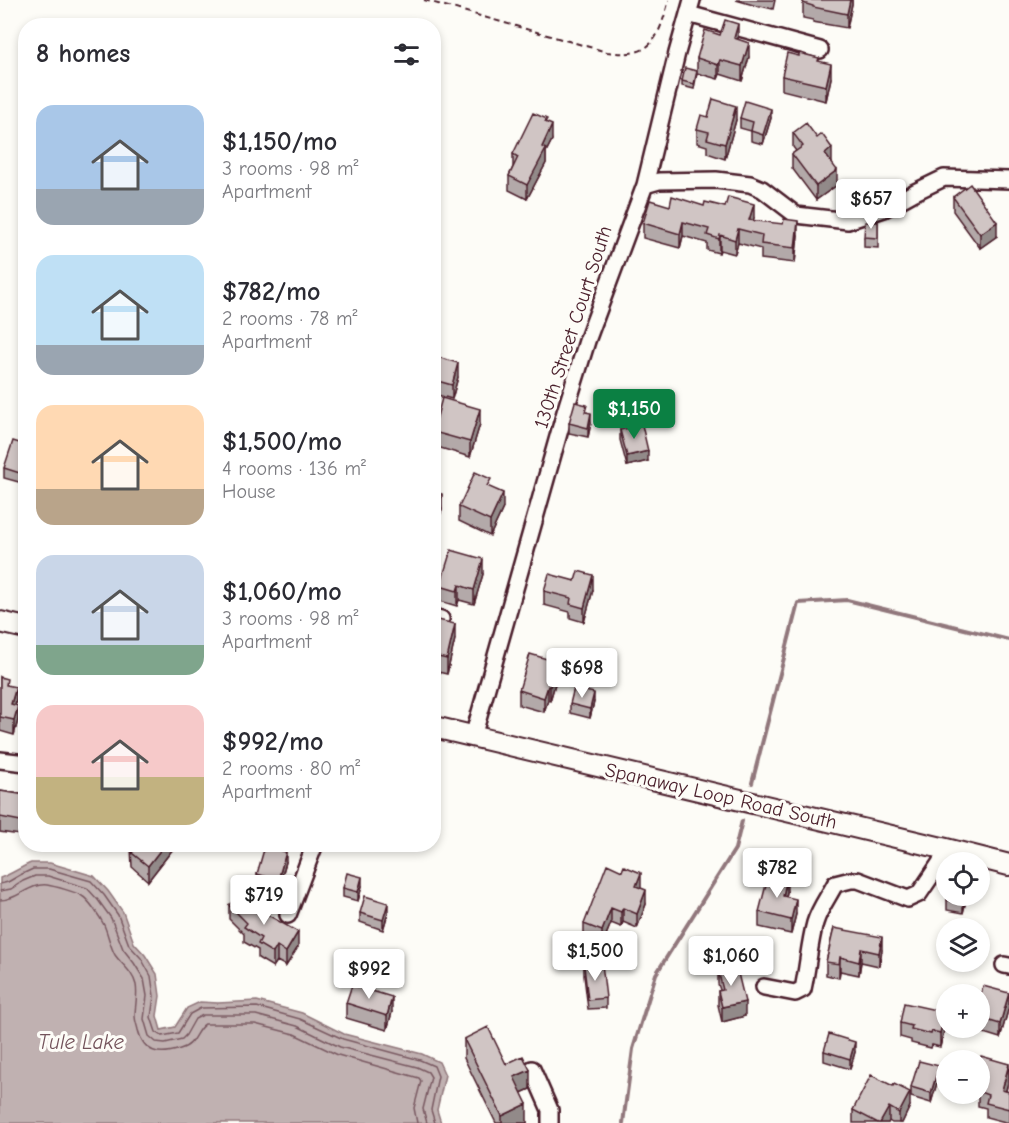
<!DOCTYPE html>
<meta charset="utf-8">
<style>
:root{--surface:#fff;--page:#f7f7f7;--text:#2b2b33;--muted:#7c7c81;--accent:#0b8043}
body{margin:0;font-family:"Comic Neue",sans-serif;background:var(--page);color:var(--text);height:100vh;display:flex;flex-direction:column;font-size:22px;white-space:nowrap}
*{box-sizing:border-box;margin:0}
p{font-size:20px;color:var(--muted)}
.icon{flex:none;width:33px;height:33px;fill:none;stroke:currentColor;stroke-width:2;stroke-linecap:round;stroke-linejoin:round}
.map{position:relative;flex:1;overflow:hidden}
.side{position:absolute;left:18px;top:18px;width:423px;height:834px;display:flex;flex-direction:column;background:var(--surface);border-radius:24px;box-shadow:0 3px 9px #0003}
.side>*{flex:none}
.buttons{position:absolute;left:936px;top:852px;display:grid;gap:12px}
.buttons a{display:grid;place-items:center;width:54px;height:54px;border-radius:50%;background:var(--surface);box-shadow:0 3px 9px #0003;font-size:30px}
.price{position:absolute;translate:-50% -51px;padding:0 14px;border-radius:6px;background:#fff;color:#222;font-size:20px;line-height:39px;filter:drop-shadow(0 2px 3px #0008)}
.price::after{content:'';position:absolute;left:50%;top:36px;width:18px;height:14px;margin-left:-9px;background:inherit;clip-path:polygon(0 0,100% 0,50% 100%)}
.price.current{background:var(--accent);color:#fff}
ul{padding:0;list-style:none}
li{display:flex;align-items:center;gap:18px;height:150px;padding:0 18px}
li span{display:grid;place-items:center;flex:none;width:168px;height:120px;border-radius:18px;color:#555}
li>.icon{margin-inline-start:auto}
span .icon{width:72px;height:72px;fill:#fffc;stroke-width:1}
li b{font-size:26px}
h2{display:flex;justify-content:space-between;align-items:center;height:72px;padding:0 18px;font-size:26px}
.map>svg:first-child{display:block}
</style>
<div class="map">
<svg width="1009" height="1123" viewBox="0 0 1009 1123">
<rect width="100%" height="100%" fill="#fdfcf7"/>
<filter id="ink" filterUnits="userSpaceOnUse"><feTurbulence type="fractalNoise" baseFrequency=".0167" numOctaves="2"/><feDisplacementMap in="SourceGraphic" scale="12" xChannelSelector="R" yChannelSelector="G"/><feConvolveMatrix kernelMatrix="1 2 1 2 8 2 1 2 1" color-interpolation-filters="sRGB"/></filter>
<g filter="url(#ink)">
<path fill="#c0b1b1" stroke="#91777b" stroke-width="1.5" d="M31,863H50L94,876L108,891L123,912L134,943L145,955L157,974L160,996L157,1016L161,1030L175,1027L187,1008L200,1002L218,1003L257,1001L302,1013L344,1034L422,1054L439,1062L445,1075L437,1110L441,1123H0V878C10,875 21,867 31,863Z"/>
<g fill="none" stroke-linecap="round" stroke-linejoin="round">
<path stroke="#795961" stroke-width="1.5" d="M0,884L8,882L20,875L33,869H49L91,881L104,895L118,915L129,945L141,958L151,976L154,996L151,1017L156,1032L162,1036L178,1033L190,1014L201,1008L257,1007L300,1019L343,1039L420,1060L434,1066L438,1076L431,1110L435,1123
M0,891L11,889L23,881L35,876H48L87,888L98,900L111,918L123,949L134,963L144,979L147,996L144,1019L149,1036L156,1042L165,1043L182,1039L186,1035L195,1019L203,1015H256L297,1026L340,1047L417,1067L428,1072L431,1077L423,1109L427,1123
M0,900C18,900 29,883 47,885C53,886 77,892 82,896C89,900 100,917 104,925C108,934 110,946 115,955C122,965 133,972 136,985C138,996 135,1005 135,1016C135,1021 137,1025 138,1030C144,1053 159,1056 180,1049C196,1045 194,1031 205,1024H255L294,1034L338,1055L419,1078L421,1081L414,1108L417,1123"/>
<path stroke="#91777b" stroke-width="4" d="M752,783L798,603L847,600L1009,640
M623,1123L633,1049L656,974L735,849L742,821"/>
<defs>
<path id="minor" d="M688,14L820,50
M645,185L659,181L716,180L750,184L762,189L796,215L848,221L884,209L915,192L944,178L1009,180
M434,617L441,619
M473,737L565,412L587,341L645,185L677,53L692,0
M0,760L26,763
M288,915L315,844
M1004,965L1009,966
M764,987L795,993L803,989C808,967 809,945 815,923C819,909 829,896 835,884L851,880H858L908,899L919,894L940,863L946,849
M532,1069L550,1110V1123"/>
<path id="major" d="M0,622L26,628
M434,727L946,849L1009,865"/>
</defs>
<use href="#minor" stroke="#4a1f2b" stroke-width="20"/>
<use href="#major" stroke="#4a1f2b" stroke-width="24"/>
<path stroke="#4a1f2b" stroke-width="2" stroke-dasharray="6 4.5" stroke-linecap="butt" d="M424,0L607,52C653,59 658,38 669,0"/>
<use href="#minor" stroke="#fdfcf7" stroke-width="15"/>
<use href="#major" stroke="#fdfcf7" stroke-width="20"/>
</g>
<path fill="#b3a9a9" stroke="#4a1f2b" stroke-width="1.5" d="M736,0H775L773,9L760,6V7Z
M852,0V4L847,28L813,22V20L803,18V3Z
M720,35L738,38V40L749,57L742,81L720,74L718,79L697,73L694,89L682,86V81L697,71V58Z
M819,61L831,78L826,101L782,90V76Z
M708,117L736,120L725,159L707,153V146L697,143V129Z
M740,118H771L763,144L751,141V131L740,128Z
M547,123L552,140L546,152V163L527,199L509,190V176L513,167V154Z
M793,133L832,163L831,164L837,185L816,200L792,168V154L796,151L793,147Z
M953,197L997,236L980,248L953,211Z
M670,206H704L754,218L753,220L798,235L795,263L761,259V249L738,243L735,254L720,250L719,253L707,250V243L683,236L680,248L643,238V223Z
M878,222V248L864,247V237Z
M434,345V357L458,377L452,399L434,394Z
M587,412L591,423L588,437L569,433V423Z
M480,424L470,457L434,446V428Z
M620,430L648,461L627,466L620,440Z
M26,445V484L4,478V468Z
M434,474L438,490V493L442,509L438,522L434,521Z
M491,488L503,508L490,536L459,521V507Z
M483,574L474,604L459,600L457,606L440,601V586Z
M593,590L584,622L570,618V612L544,605V591Z
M434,619L455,639L447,674L434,671Z
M0,677L7,685L16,701L15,705L18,720L14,735L0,731Z
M557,677L550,701L548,700L544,712L519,705V690Z
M594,702L590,718L570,713V704Z
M0,791L26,795V836L0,832Z
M173,844V849L148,881L132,867L131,848Z
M286,862L278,889L257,884V874Z
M362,886L358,901L343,897V888Z
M640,888L646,904L637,928L623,922L621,927L611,923L602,945L584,938V924Z
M787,892L786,897L796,914L791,934L759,927V912Z
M967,896L963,913L947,910V900Z
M229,905L298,947L286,966L277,961L273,967L258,958V950L244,942V934L229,919Z
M360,913H388L383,930L360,922Z
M834,928L882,950L879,966L861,962L859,975L840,971L839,978L826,975V962Z
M584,966L606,998V1008L588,1009L584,976Z
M718,970L745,1016L722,1022L718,1005V991L720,990L718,984Z
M980,999L1009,1007L1000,1038L974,1030V1028H980Z
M346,1003L392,1012L387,1030L346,1018Z
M900,1023L945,1027L940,1047L932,1045L931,1048L911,1043V1040L900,1037Z
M464,1039L506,1064L530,1089L521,1093L527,1123H496L464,1058Z
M824,1051L855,1052L850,1069L824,1061Z
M979,1060L1009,1064V1079L1006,1091L1009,1092V1123L986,1117V1108L978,1106V1094H980L981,1081H980Z
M939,1076L931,1103L911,1097V1087Z
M910,1106L902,1123H892L889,1121L888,1123H853V1110Z"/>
<path fill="#928a89" stroke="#4a1f2b" stroke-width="1.5" d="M850,0H852V4L847,28V14Z
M738,24V38L734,53V38Z
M749,43V57L742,81V66Z
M720,60V74L718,79V65Z
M831,64V78L826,101V86Z
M736,106V120L725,159V144Z
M771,109V118L763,144V135Z
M552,125V140L546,152V163L527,199V185L542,147Z
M832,148V163L825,169V154Z
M837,170V185L816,200V186Z
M754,204V218L750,232L749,220Z
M798,221V235L795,263V248Z
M683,222V236L680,248V234Z
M997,222V236L980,248V234Z
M738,229V243L735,254V240Z
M720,235V250L719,253V239Z
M458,363V377L452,399V385Z
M480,409V424L470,457V442Z
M591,413V423L588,437V428Z
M648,451V461L627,466V456Z
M438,475V490L434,506V492Z
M503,493V508L490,536V521Z
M442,494V509L438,522V508Z
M483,559V574L474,604V590Z
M593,575V590L584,622V608Z
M459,585V600L457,606V591Z
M455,624V639L447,674V659Z
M557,662V677L550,701V686Z
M548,686V700L544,712V698Z
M16,687V701L11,719V704Z
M594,693V702L590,718V709Z
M18,706V720L14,735V720Z
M165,844H173V849L148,881V866Z
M286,852V862L278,889V880Z
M641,873V887L636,900V886Z
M362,877V886L358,901V892Z
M787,878V892L783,910V896Z
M646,890V904L637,928V914Z
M965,896H967L963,913V904Z
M796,899V914L791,934V920Z
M388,903V913L383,930V920Z
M611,908V923L602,945V931Z
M623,908V922L621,927V912Z
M298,932V947L286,966V952Z
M882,937V950L879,966V953Z
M277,946V961L273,967V953Z
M861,949V962L859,975V962Z
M840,957V971L839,978V964Z
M1009,993V1007L1000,1038V1024Z
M392,997V1012L387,1030V1016Z
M745,1002V1016L722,1022V1007Z
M945,1012V1027L940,1047V1033Z
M855,1042V1052L850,1069V1059Z
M1009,1065V1079L1002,1104V1090Z
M939,1066V1076L931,1103V1093Z
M530,1070V1089L514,1096V1077Z
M910,1092V1106L902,1123H899V1113Z
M527,1104V1123H502V1116Z
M889,1107V1121L888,1123H880Z"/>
<path fill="#d0c5c4" stroke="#4a1f2b" stroke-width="1.5" d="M804,0H850L847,14L813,7V6L803,3Z
M725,20L738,24L734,38L749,43L742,66L720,60L718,65L697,58L705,30L720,35Z
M787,53L799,56V53L819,58L818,61L831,64L826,86L782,76Z
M685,68L697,71L694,84L682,81Z
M713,99L736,106L725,144L707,139L709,132L697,129L701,115L708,117Z
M745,101L771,109L763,135L751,131L753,122L740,118Z
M533,113L547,119L545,122L552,125L542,147L546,149L527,185L509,176L518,157L513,154Z
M806,123L817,138L822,134L832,148L825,154L837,170L816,186L792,154L803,146L793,133Z
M970,184L997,222L980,234L953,197Z
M672,196L704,206L705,202L725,207L728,197L754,204L749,220L783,224L784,219L798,221L795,248L761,244L762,235L738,229L735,240L720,235L719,239L707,235L709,229L683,222L680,234L643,223L650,200L670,206Z
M865,222H878V238L864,237Z
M434,356L458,363L452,385L434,380Z
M442,398L480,409L470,442L434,432V428Z
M575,402L587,405L585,412L591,413L588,428L569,423Z
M642,425L648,451L627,456L620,430Z
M13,441L26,445V475L4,468Z
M475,472L491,479L487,486L503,493L490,521L459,507Z
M434,474L438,475L434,492L442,494L438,508L434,506Z
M451,550L483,559L474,590L459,585L457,591L440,586Z
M578,571L593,575L584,608L570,604L571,598L544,591L549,574L575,581Z
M434,619L455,624L447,659L434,656Z
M530,654L557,662L550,686H548L544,698L519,690Z
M0,677L7,679L6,685L16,687L11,704L18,706L14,720L0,717Z
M574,688L594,693L590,709L570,704Z
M0,791L26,795V822L0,817Z
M134,844H165L148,866L132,853L134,850L131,848Z
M265,846L286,852L278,880L257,874Z
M607,864L622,871L624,866L641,873L636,886L646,890L637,914L623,908L621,912L611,908L602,931L584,924Z
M347,873L362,877L358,892L343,888Z
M769,873L787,878L783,896L796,899L791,920L759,912Z
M241,893L257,909L298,932L286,952L277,946L273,953L258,944L261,938L244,927L247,923L229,905Z
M365,896L388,903L383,920L360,913Z
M948,896H965L963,904L947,900Z
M834,928L882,937L879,953L861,949L859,962L840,957L839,964L826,962Z
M602,964L606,998L588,1000L584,966Z
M736,965L745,1002L722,1007L718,991L723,990L718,970Z
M352,985L392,997L387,1016L346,1003Z
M983,986L1009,993L1000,1024L980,1018V999Z
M904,1003L945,1012L940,1033L932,1031L931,1034L911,1029L912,1026L900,1023Z
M488,1027L506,1064L523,1056L530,1070L514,1077L527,1104L502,1116L464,1039Z
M829,1034L855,1042L850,1059L824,1051Z
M981,1056L1009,1064L1002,1090L1009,1092V1109L986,1103L988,1095L980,1092V1085L984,1068L980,1067Z
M919,1061L939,1066L931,1093L911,1087Z
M871,1075L893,1086L894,1084L910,1092L899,1113L889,1107L880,1123H878L853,1110Z"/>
</g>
<g text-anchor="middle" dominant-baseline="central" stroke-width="6" stroke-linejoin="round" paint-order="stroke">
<g font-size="20" fill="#4a1f2b" stroke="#fdfcf7">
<text transform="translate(573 327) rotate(-72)">130th Street Court South</text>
<text transform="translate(721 796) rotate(13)">Spanaway Loop Road South</text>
</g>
<g font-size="21" font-style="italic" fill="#73525a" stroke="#fdfcf7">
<text x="81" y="1042">Tule Lake</text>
</g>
</g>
</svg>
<div class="buttons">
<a><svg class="icon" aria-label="locate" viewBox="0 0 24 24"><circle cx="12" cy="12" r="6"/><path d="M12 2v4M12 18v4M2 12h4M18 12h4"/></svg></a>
<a><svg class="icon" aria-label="layers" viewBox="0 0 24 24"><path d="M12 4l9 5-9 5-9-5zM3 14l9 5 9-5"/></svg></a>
<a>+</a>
<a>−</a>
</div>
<b class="price" style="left:871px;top:230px">$657</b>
<b class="price current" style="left:634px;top:440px">$1,150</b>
<b class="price" style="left:582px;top:699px">$698</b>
<b class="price" style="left:777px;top:899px">$782</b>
<b class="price" style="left:264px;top:926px">$719</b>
<b class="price" style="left:595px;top:982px">$1,500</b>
<b class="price" style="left:731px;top:987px">$1,060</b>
<b class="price" style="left:369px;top:1000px">$992</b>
<section class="side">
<h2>8 homes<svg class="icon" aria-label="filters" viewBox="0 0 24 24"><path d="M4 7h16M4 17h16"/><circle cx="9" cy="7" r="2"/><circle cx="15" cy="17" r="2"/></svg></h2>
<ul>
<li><span style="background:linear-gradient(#a9c7e8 70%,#9aa5b1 0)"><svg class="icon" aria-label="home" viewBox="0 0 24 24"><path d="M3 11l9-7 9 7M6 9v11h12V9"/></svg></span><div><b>$1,150/mo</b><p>3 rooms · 98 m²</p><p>Apartment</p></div></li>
<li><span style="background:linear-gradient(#bfe0f5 75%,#9aa5b1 0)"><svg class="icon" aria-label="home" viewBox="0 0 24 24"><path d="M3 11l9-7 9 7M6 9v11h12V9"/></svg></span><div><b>$782/mo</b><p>2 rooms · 78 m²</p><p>Apartment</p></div></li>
<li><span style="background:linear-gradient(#ffd9b3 70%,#b9a48a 0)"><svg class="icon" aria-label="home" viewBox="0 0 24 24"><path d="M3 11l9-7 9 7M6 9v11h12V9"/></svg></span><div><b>$1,500/mo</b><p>4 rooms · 136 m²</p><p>House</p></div></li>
<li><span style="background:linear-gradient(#c9d6e8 75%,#7fa58c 0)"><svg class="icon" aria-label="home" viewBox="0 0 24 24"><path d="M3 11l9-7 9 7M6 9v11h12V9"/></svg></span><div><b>$1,060/mo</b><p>3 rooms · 98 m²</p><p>Apartment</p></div></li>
<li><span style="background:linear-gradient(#f6c9c9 60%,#c2b280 0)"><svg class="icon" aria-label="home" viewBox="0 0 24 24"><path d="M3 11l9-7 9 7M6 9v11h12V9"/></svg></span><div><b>$992/mo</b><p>2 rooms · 80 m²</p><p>Apartment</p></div></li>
</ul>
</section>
</div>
